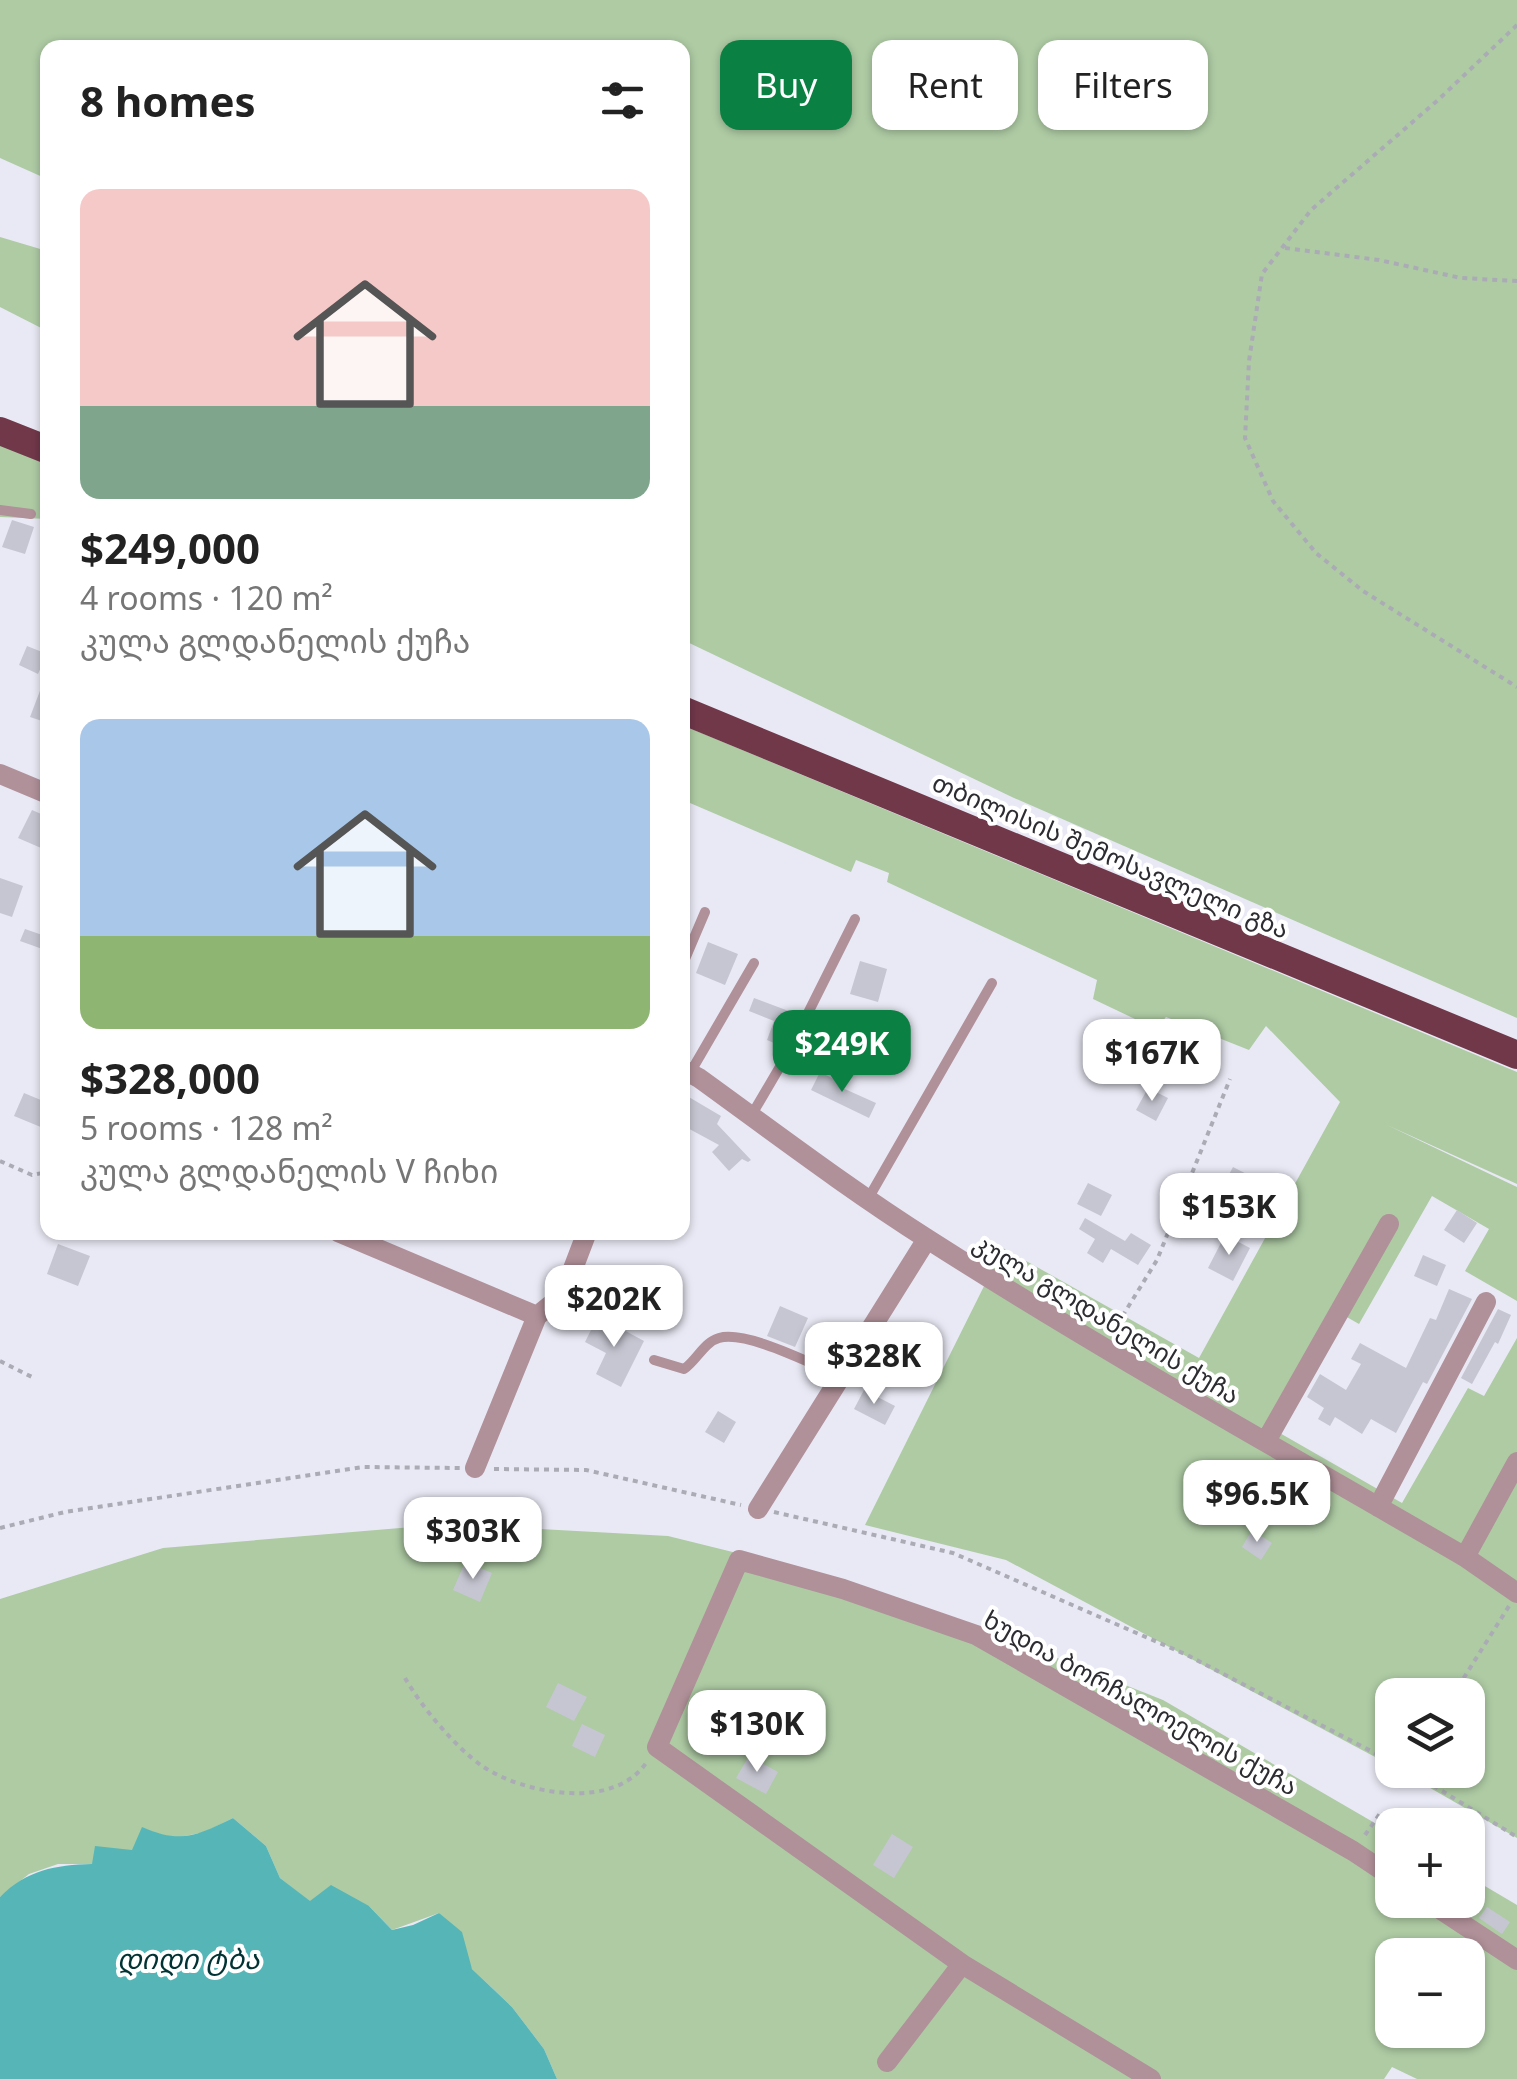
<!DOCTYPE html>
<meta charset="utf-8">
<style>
:root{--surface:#fff;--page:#f2f2f2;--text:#222;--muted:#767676;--accent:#0b8043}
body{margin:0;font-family:"Noto Sans","Noto Sans Georgian",sans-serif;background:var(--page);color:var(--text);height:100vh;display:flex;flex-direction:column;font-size:38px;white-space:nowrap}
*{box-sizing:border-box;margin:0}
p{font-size:32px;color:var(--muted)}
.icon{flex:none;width:55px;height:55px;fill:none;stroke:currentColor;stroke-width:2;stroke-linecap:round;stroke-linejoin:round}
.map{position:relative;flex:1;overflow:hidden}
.sheet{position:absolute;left:40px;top:40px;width:650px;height:1200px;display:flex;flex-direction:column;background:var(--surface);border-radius:20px;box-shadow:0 2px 8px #0004}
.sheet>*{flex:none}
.top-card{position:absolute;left:720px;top:40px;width:645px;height:90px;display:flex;gap:20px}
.buttons{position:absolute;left:1375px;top:1678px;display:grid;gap:20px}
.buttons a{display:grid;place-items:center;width:110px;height:110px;border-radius:20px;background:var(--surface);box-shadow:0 2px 8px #0004;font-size:50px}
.price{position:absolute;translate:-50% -85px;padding:0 22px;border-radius:20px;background:#fff;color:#222;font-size:32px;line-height:65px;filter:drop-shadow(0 2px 5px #0008)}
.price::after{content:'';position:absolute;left:50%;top:60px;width:30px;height:22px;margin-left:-15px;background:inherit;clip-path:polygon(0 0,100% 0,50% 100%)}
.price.on{background:var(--accent);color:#fff}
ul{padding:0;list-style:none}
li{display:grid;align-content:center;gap:20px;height:530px;padding:0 40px}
li span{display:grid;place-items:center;height:310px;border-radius:20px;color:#555}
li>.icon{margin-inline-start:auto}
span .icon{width:180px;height:180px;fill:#fffc;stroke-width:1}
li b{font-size:42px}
h2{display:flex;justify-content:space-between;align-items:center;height:120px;padding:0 40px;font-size:42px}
.chip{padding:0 35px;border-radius:20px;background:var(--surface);box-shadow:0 2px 8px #0004;font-size:35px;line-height:90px}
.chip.on{background:var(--accent);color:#fff}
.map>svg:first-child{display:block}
</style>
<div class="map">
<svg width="1517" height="2079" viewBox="0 0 1517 2079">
<rect width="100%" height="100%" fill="#e9e9f5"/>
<path fill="#aecba4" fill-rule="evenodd" d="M0,0H1517V1018L1014,798L683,640L682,48H48L47,179L0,158Z
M0,237L47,251V331L0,307Z
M0,443L47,463L48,519L0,517Z
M682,725L1517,1072V1184L1387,1125L1517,1187V1301L1465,1271L1489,1229L1432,1196L1359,1324L1345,1316L1278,1432L1402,1503L1468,1388L1484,1396L1517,1338V1838L1399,1770H1468V1695H1392V1766L1006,1560L865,1525L1003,1248L1199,1358L1340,1102L1266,1026L1249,1050L1166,1017L1156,1029L1093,999L1097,980L887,882L889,873L856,860L851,872L683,800Z
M448,1524L668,1536L841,1579L981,1628L1163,1700L1392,1833V1900H1468V1876L1517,1905V2079H1417L1392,2067L1384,2079H557L544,2049L512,2007L472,1969L439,1913L392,1930L369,1906L310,1902L280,1878L266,1846L233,1818L205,1832L170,1839L92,1864H58L29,1874L0,1897V1599L163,1548ZM1392,1955H1468V2030H1392Z"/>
<path fill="#56b6b7" d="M233,1818L266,1846L280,1878L310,1901L331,1885L369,1906L392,1930L413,1925L439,1913L462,1932L472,1969L512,2007L544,2049L557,2079H0V1897C27,1870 55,1865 92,1864L95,1846L132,1850L142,1827C181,1844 196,1836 233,1818Z"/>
<path fill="#c6c6d2" d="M12,520L34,527L25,554L2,547Z
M27,646L47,654L38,674L19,665Z
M46,675H48V723L30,717Z
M32,810L48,817V851L18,838Z
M0,878L23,886L12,917L0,913Z
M25,929L48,937V951L20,941Z
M708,942L738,954L725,985L696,973Z
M860,961L887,969L878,1002L850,994Z
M754,998L794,1013L781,1046L767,1040L774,1021L749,1011Z
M1156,1039L1177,1049L1167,1070L1145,1060Z
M820,1072L840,1082L838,1086L876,1103L869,1118L811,1090Z
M1148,1088L1168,1098L1156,1121L1136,1110Z
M24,1093L48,1103V1130L14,1116Z
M682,1093L721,1116L717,1124L751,1160L748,1162L742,1159L729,1171L712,1152L719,1145L682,1125Z
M1233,1167L1264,1183L1247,1215L1216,1199Z
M1088,1183L1112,1195L1101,1216L1077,1204Z
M1457,1210L1477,1223L1464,1243L1444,1230Z
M1085,1218L1125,1241L1131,1233L1151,1245L1138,1265L1111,1249L1103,1263L1087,1253L1095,1239L1079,1229Z
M1225,1235L1250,1248L1233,1281L1208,1268Z
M58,1244L90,1256L78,1286L47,1274Z
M1423,1255L1446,1265L1437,1286L1414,1276Z
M1449,1289L1472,1299L1427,1384L1423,1382L1396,1433L1371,1419L1362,1434L1335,1417L1330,1426L1318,1419L1324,1408L1307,1397L1320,1374L1346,1390L1361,1364L1351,1359L1360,1343L1406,1368L1430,1318L1436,1320Z
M780,1306L808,1318L795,1347L767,1336Z
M1498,1309L1511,1315L1498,1344L1495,1342L1472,1384L1461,1378Z
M598,1316L644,1341L621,1387L596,1374L606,1353L585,1342Z
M864,1390L895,1406L885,1425L854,1409Z
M718,1411L736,1422L724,1443L705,1432Z
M1252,1530L1272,1543L1261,1560L1242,1547Z
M465,1562L492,1573L480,1602L453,1590Z
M558,1683L587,1697L574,1721L546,1707Z
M582,1724L605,1735L595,1757L572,1746Z
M749,1756L778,1772L766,1794L736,1778Z
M892,1834L913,1847L894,1878L873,1865Z
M1487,1907L1510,1922L1502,1934L1479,1918Z"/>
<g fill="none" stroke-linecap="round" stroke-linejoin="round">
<path stroke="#ababb5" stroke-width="4" stroke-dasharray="5 5" stroke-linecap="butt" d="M1517,25L1438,100L1311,210L1262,274L1249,361L1245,438L1273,501L1316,553L1363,591L1517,687
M1285,248L1379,260L1461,278L1517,281
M0,1161L32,1175L48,1172
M1112,1333L1157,1260L1230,1079
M0,1361L32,1377
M494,1469L586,1470L741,1505
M774,1512L953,1553L1187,1655L1392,1762
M0,1528L65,1512L363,1467L460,1468
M405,1678C421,1706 455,1747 482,1766C524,1794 613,1811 646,1763
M1453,1695L1509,1606
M1408,1770L1517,1837
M1365,1835L1381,1812"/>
<path stroke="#b09099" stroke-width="10" d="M0,510L31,514
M682,966L705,912
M690,1073L754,963
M751,1116L788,1053L855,919
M868,1199L992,983
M654,1360L684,1369C697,1360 704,1342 719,1338C747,1330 813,1365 841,1376"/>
<path stroke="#b09099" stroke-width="20" d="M0,774L48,794
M682,1069L699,1078C775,1133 850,1190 929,1240C1104,1352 1286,1453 1465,1557L1517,1593
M338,1232L537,1316
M1266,1441L1389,1224
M475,1468L537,1316L563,1295L587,1232
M1378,1507L1486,1302
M758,1509L927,1239
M1465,1557L1517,1462
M1426,1900L1517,1960
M962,1964L657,1747L739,1560L843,1589L976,1635L1353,1851L1392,1877
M887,2062L962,1964L1151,2079"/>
<path stroke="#71384a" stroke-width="28" d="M0,431L48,450
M682,710L1517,1055"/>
</g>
<g text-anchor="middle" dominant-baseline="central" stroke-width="8" stroke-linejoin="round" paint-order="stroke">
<g font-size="25" fill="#2c2c31" stroke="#fff">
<text transform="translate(1111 855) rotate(23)">თბილისის შემოსავლელი გზა</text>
<text transform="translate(1107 1318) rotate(31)">კულა გლდანელის ქუჩა</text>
<text transform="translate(1141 1702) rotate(29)">ხუდია ბორჩალოელის ქუჩა</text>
</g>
<g font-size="28" font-style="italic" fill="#023233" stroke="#fff">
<text x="188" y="1958">დიდი ტბა</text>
</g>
</g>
</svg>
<div class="buttons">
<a><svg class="icon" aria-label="layers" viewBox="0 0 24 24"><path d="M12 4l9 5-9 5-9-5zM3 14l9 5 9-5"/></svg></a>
<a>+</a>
<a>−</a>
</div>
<b class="price on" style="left:842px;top:1095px">$249K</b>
<b class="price" style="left:1152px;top:1104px">$167K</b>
<b class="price" style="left:1229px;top:1258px">$153K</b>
<b class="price" style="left:614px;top:1350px">$202K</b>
<b class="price" style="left:874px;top:1407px">$328K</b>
<b class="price" style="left:1257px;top:1545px">$96.5K</b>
<b class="price" style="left:473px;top:1582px">$303K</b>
<b class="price" style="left:757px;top:1775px">$130K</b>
<div class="top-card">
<a class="chip on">Buy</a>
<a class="chip">Rent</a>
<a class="chip">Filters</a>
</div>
<section class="sheet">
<h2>8 homes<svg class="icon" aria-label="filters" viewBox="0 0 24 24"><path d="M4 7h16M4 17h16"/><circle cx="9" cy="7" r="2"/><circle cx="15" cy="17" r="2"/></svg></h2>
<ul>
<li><span style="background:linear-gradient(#f6c9c9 70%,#7fa58c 0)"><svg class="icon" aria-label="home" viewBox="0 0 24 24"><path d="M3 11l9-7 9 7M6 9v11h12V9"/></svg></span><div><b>$249,000</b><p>4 rooms · 120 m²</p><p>კულა გლდანელის ქუჩა</p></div></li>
<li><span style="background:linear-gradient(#a9c7e8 70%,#8fb573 0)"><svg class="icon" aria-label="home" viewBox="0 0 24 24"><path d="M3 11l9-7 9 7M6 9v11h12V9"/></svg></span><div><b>$328,000</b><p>5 rooms · 128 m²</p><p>კულა გლდანელის V ჩიხი</p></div></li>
</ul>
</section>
</div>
